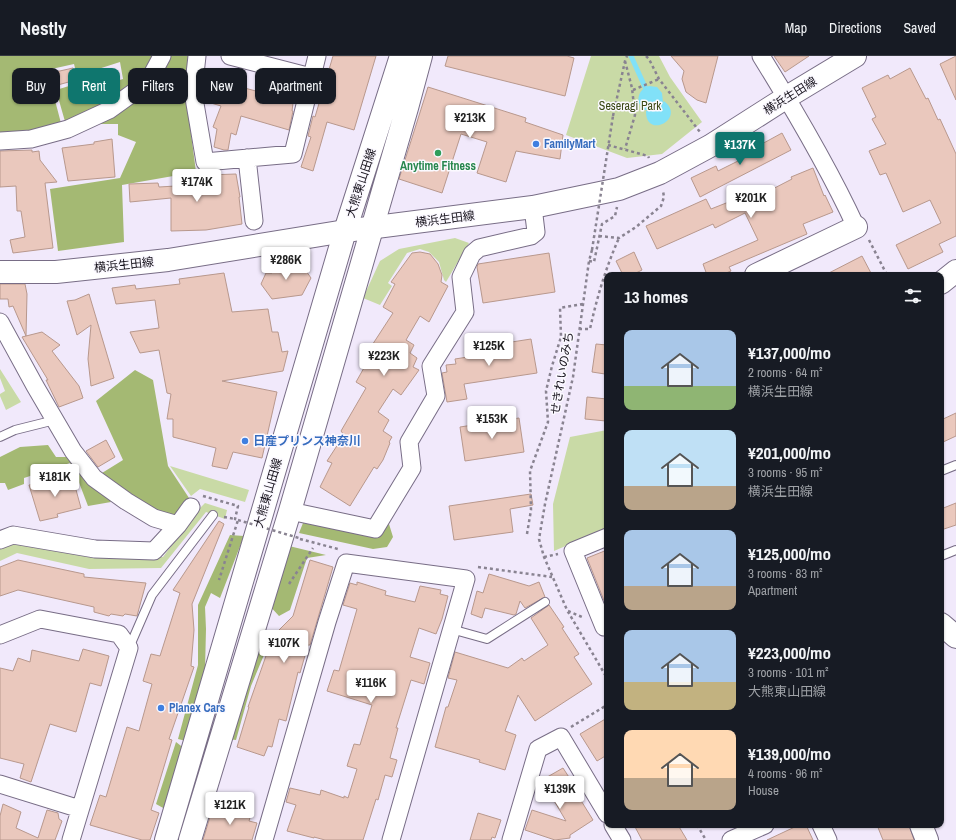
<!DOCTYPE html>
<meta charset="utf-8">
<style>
:root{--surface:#171b24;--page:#20242c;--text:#f1f3f6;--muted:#9ea1a6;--line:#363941;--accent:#0f766e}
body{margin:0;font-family:"Archivo Narrow","Noto Sans JP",sans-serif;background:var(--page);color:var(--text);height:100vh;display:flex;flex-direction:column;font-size:15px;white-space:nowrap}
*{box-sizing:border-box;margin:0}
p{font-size:13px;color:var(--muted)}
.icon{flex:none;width:22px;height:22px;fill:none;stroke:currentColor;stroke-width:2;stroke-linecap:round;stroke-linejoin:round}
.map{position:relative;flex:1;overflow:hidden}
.sheet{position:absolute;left:604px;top:216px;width:340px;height:556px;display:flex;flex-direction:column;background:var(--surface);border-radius:8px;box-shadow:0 1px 3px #0004}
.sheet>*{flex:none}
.hud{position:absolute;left:12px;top:12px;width:380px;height:36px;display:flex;gap:8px}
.price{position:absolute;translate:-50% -34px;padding:0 9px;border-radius:4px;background:#fff;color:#222;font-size:13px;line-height:26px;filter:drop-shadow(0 1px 2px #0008)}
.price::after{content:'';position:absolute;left:50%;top:24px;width:12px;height:9px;margin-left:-6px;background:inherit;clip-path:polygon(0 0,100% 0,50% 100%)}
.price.on{background:var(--accent);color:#fff}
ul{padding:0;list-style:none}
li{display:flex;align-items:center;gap:12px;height:100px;padding:0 20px}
li span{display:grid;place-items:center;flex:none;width:112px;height:80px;border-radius:8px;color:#555}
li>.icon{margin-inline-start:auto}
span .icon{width:48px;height:48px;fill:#fffc;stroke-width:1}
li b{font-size:17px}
h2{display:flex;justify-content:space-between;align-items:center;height:48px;padding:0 20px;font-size:17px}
.tag{padding:0 14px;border-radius:8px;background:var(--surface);box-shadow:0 1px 3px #0004;font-size:14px;line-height:36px}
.tag.on{background:var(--accent);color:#fff}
header{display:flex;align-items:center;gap:24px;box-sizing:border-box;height:56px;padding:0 20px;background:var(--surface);border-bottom:1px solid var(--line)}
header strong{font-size:19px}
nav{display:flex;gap:22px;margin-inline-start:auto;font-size:14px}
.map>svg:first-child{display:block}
</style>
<header>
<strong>Nestly</strong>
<nav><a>Map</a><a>Directions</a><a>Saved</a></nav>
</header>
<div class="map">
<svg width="956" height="784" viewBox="0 0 956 784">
<rect width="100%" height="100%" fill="#f1e9fb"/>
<path fill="#c9daa6" d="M591,0H659L670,21L702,66L662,98L627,102L566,79Z
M455,182L469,187L446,226L444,224L439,206L429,196L420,193L407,197L388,227L392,230L380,249L363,242L380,205L399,193Z
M0,313L21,346L6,354L0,340V338L5,335L0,322Z
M607,374V472L554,495L553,448L570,381Z
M170,410L249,434L245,446L200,433L191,440Z
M205,447L227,454L225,463L206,456L161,512L89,513L17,497L0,505V493L16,487L60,495L163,501L197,455Z"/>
<path fill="#a4b973" d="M0,0H153L142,24L107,50L66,69L56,34L82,26L86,34L123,23L120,6L92,15L78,24L74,8L47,14L62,71L0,81Z
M167,0H188L185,31L196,116L122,129L124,186L58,195L50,133L120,122L136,86L118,79V68H96Z
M135,314L153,324L168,410L189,442L174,462L158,457L120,435L102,417L123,404L96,345Z
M48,389L56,401H74L77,407L72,410L70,407L24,422V428L8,434L5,427H0V401L20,391Z
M79,411L106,438L111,446L88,450L75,416Z
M303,467L373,480L379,472L389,468L393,481L387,491L373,493L299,477Z
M230,479L244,480L220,542L211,537L205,551L206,573L205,614L186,685L178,683L198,609V549Z
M289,490L326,499L307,502L290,554L279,560L268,548Z
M264,580L271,582L251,630L236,684L227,683Z
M176,686L185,693L165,753L156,748Z"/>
<path fill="#81e1f8" d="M649,30L657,31L662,37L663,46L659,53L664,45C687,63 645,84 646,55H649C635,52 635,34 649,30Z"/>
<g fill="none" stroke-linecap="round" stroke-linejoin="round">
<path stroke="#81e1f8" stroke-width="5" d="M631,0L645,31"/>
</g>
<path fill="#eac8bd" stroke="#b8988d" d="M333,0H376L354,74L327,66L313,115L301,111L311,81L308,80L313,60L315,61Z
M448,0H567L574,2L565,40L445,10Z
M671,0H718L706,47L697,44L686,36L682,23L684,15Z
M774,0H809L785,16Z
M956,0V44L940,8Z
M73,12L76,24L54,30L51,17Z
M910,12L926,43L928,42L938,64L940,63L956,98V180L939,188L943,196L908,213L896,189L941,167L930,144L903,156L886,117L880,119L869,95L886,88L872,63L876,61L862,32L888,19L890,23Z
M212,14L229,17L226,27L267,38L293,47L292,55H293L289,74L241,60L236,79L231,77L228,94H224L214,91L217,73L213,71L221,50L211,47L213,37L208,24Z
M428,31L526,62L525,66L563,79L560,103L516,95L506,126L477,117L487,86L461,78L442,137L399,123Z
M782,77L791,94L700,141L691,122L716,110L718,115L762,93L760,89Z
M112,83L115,121L68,125L62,92L94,88V86Z
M32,94V96L39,95L40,104L57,126L45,127L53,192L13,197L10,184L25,181L21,155H17L16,130L0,131V95Z
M813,112L824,140L825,139L833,156L803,168L807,178L729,211L731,215L721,219H707L703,208L758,184L745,157L715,172L713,168L657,193L646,170L706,143L711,153L759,134L761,139L792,123L791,121Z
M236,118L240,141H239L242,168L206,174L171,175V142L130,146L129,128L158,127L159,131L209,128L208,119Z
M420,196L430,198L438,208L442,219L441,226L448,230L429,266L420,260L406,284L414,289L410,297L417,302L413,311L419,314L401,339L393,333L378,356L389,364L383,375L392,381L389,386L390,387L383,404L377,413L374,411L350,450L320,431L332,407L327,405L344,379L341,375L366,332L356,326L369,303L365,300L393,257L383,251L395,228L391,226L412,197Z
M634,196L642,214L632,219H623L616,205Z
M549,197L555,236L483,247L477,211L478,208Z
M862,200L872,219H825Z
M297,206V212H304L311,222L302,239L272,243L261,228L266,217H272L271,209Z
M224,217L232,256L268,253L272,276H278L282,296L288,295L283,315L222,325L277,336L262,402L233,396L227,413L212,410L216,392L173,381V363H167L171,338L167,337L159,294L140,297L130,276L159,272L155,244L116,248L112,232L135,229L136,233L180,228L179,223Z
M0,228H25L27,238L26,280L42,276L60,289L52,295L79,330L83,342L59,351L46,324H48L22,281L26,280L13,250L9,251L8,243H0Z
M89,238L114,322L91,330L88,303L91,269L77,279L67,245L75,244Z
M531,283L537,317L464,328L467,343L447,346L442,317L447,316L446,309L456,308L455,303L474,300L473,292Z
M596,288L607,289L605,318L592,316Z
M587,341L607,343L606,365L585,363Z
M956,357V380L941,387V364Z
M519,362L524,396L465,405L460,371Z
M106,384L115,401L98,411L86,395Z
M73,423L81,452L57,458L58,461L40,465L29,429Z
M531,438L533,449L510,453L513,476L454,484L449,450Z
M956,447V469L941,474V453Z
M219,465L224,468L192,548L194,574L191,610L194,611L169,683L172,684L151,754L159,757L150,784H142L90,769L100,739L106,741L127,671L139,675L152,628L143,625L151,598L160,600L180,537L173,534Z
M607,494V552L587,502Z
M18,504L84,518V521L146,527L137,560L125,558L123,560L111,558L109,560L94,556V551L18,534L0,540V511Z
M310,504L333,511L310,589H308L300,617L298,616L286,665L279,663L272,691L268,690L264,700L237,691L249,651H248L273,580L293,560Z
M489,518L529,530L539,526L545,541L525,552L520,545L516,558L514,559L485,552L482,562L471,558L477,535L483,537Z
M357,526L386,535L385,539L415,546L420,530L441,534L440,538L448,540L442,563L436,578L419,572L410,601L430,607L424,628L411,624L396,672H398L390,702L397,704L392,721L385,719L378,744L376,743L363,784H325L314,781V782L287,775L296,749L286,746L290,732L320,739L321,734L344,742V740L348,742L357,713L347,710L354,688L360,689L372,649L327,635L334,614L339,615L357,553L343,549L350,527L357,529Z
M549,549L564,571L562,572L579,598L574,601L592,628L535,665L518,639L505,675L516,679L505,714L479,706L480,704L435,691L446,651H448L457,624L448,622L455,596L508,612L522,602L524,605L548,589L531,562Z
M83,593L109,600L101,630L90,627L76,676L50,668L31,726L20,722L24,708L0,702V612L13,615L18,602L30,606L32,594L79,605Z
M607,662V699L597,705L580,678Z
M563,712L574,729L572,730L593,764L570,779V782L555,784L525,774L532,754L566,765L542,724Z
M3,748L21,756L16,772L38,782L47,754L58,757L59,763L62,765L55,784H0V760Z
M223,749L251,758L249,765L257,767L252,784H203L210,761Z
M478,757L501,764L495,782L492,781L491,784H470Z
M634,769H678L687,784H642Z
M799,769H806L813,784H767Z
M877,769H909L914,784H883Z"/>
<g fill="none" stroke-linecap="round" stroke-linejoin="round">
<defs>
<path id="lane" d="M0,381L15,374L55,364
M941,415L956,409
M941,500L956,494
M451,573L487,583L545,546
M129,592L152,539L213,459"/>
<path id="street" d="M197,0L193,36L205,106L293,98L317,0
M230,0L311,21
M761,0C795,55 829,112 856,171
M0,85L31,83L68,73L109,54L148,26L162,0
M247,102L254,165
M0,266L35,330L73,395L94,422L126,445L154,462L178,469
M290,455L375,473L412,412L409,386L436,340L431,310L465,256L461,221L472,198L479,192L531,180L536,176L533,151
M607,481L573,495L604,571L607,570
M0,484L13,479L95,493L154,495L178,469L191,451
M0,579L40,563L119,578L129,592L71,784
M0,728L80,753
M613,769L622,784
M821,769L828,784
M264,784L327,566L346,507L466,523L391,784
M511,784L538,693L561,681L607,758
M731,784L765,769"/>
<path id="secondary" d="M756,219L856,171
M941,227L956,215
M941,568L956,581
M921,769L927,784
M166,784L345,175L401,0
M190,784L290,455L407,52L421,0"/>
<path id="primary" d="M0,216H56L168,204L345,175L533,151L619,133L660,117L710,90L787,41L855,0"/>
</defs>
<use href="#lane" stroke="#786d86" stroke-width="10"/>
<use href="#street" stroke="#786d86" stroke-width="19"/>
<use href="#secondary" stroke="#786d86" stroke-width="24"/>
<use href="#primary" stroke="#786d86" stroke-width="24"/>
<path stroke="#898391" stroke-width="2.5" stroke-dasharray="3 3" stroke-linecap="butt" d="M646,0L649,3L659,23L700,76
M625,5L632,32L635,59L625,93
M633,34L659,23
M613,60L625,5L627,0
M608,89L648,100L649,102
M599,180L619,182L636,171L661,150L664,141L663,135
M869,184L887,219
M592,194L589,205L573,321L545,448L539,483L544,501L567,554L607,622
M589,205L594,206L602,168L615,160L617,151
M579,273H590C597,241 606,211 619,182
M203,440L238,450L235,463L238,464L219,524
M224,461L235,463
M527,478L531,454L530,415L548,366L546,335L552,310L561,281L560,252L583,248
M300,483L338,493
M544,501L558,498
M478,511L552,521
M289,528L313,492
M568,555L582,561
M571,671L607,649
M697,769L706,784"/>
<use href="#lane" stroke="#fff" stroke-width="8"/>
<use href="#street" stroke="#fff" stroke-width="17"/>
<use href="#secondary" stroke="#fff" stroke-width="22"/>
<use href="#primary" stroke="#fff" stroke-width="22"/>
<path stroke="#898391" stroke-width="2.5" stroke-dasharray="3 3" stroke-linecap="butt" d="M592,194L613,60
M238,464L299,482"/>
</g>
<g fill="#3f7fe0" stroke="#fbf9ff" stroke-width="1.5">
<circle cx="536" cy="88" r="4"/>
<circle cx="245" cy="385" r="4"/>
<circle cx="161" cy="652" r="4"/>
</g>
<circle fill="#2e9e5b" stroke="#fbf9ff" stroke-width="1.5" cx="438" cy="97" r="4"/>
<g text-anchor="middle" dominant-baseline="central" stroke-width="3" stroke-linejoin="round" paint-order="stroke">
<g font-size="12" fill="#18141e" stroke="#fbf9ff">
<text transform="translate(790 40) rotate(-32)">横浜生田線</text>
<text transform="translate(361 127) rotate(-72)">大熊東山田線</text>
<text transform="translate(445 163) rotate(-7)">横浜生田線</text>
<text transform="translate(124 209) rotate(-6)">横浜生田線</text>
<text transform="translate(562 317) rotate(-80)">せきれいのみち</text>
<text transform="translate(268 437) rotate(-74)">大熊東山田線</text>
</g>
<g font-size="12" fill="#3b4815" stroke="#fbf9ff">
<text x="630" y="50">Seseragi Park</text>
</g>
<g font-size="12" font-weight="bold" fill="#366cbe" stroke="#fbf9ff" text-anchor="start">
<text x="544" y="88">FamilyMart</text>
<text x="253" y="385">日産プリンス神奈川</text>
<text x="169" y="652">Planex Cars</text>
</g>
<g font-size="12" font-weight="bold" fill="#27864d" stroke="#fbf9ff">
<text x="438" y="110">Anytime Fitness</text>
</g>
</g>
</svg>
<b class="price" style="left:470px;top:83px">¥213K</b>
<b class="price on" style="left:740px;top:110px">¥137K</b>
<b class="price" style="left:197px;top:147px">¥174K</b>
<b class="price" style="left:751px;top:163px">¥201K</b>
<b class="price" style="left:286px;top:225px">¥286K</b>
<b class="price" style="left:489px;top:311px">¥125K</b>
<b class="price" style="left:384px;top:321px">¥223K</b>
<b class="price" style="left:492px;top:384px">¥153K</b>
<b class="price" style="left:55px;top:442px">¥181K</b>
<b class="price" style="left:284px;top:608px">¥107K</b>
<b class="price" style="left:371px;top:648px">¥116K</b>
<b class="price" style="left:560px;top:754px">¥139K</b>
<b class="price" style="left:230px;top:770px">¥121K</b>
<div class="hud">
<a class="tag">Buy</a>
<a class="tag on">Rent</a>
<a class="tag">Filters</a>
<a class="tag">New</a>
<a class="tag">Apartment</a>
</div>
<section class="sheet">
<h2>13 homes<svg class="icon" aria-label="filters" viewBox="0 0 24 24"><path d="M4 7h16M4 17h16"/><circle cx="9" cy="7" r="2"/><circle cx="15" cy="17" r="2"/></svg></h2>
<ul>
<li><span style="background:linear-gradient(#a9c7e8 70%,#8fb573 0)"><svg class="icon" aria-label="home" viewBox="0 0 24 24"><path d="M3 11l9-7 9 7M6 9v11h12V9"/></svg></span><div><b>¥137,000/mo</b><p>2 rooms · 64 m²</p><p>横浜生田線</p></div></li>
<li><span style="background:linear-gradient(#bfe0f5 70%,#b9a48a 0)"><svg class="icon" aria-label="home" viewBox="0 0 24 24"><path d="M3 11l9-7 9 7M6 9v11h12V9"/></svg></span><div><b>¥201,000/mo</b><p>3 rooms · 95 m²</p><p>横浜生田線</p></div></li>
<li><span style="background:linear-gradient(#a9c7e8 70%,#b9a48a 0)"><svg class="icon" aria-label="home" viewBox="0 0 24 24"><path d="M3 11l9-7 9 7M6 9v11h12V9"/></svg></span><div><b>¥125,000/mo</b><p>3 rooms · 83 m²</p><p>Apartment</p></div></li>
<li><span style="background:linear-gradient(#a9c7e8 65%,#c2b280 0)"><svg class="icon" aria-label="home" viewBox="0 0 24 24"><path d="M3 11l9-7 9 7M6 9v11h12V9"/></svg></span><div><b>¥223,000/mo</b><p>3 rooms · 101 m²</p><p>大熊東山田線</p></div></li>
<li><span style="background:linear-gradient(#ffd9b3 60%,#b9a48a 0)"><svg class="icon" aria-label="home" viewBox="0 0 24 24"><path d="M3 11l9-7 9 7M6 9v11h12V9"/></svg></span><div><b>¥139,000/mo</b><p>4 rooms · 96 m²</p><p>House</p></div></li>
</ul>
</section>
</div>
